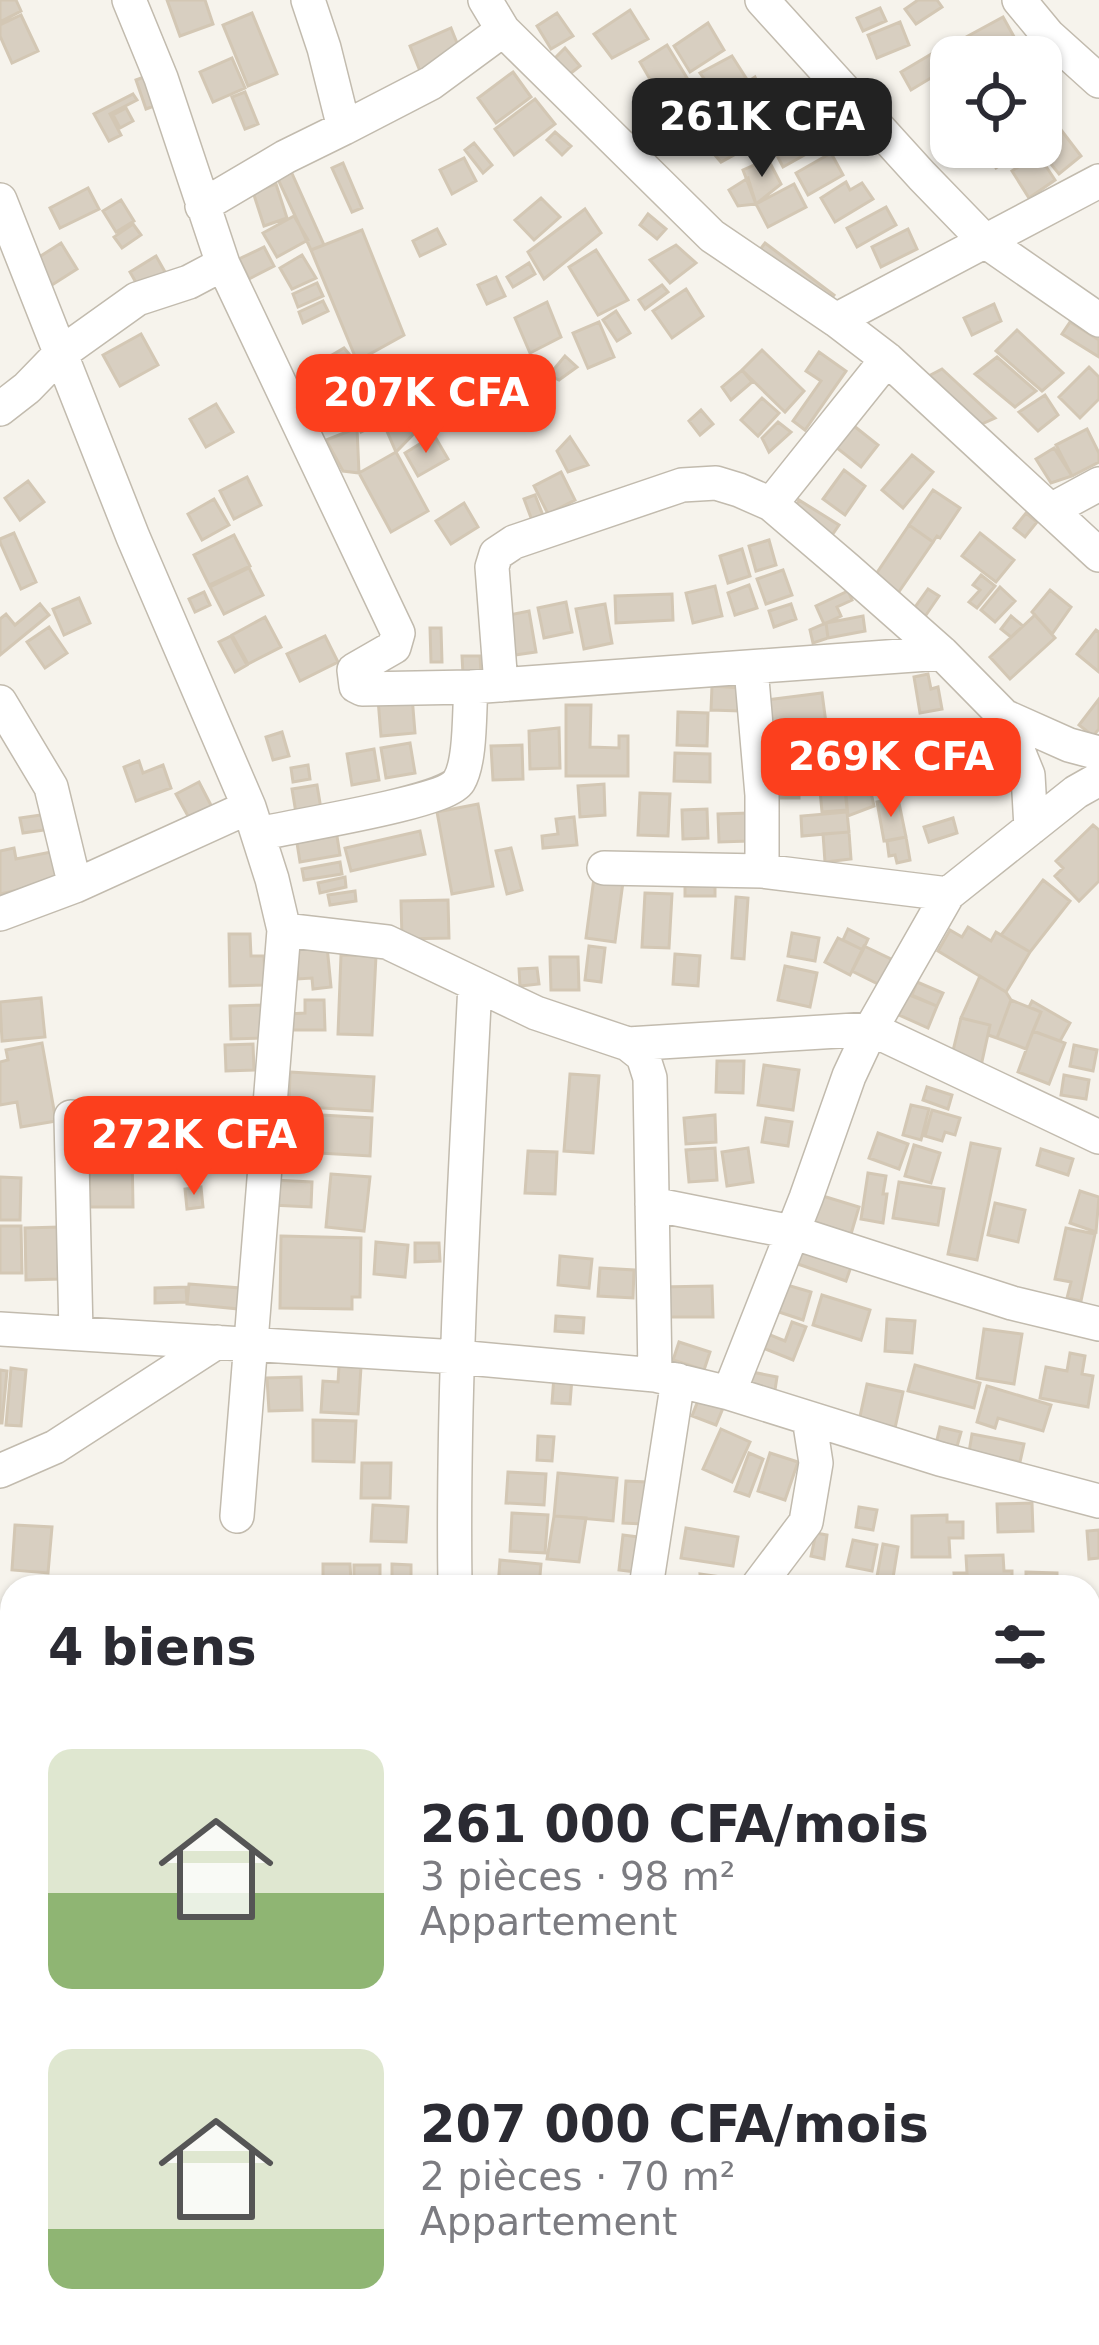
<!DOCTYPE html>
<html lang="fr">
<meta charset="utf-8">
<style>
:root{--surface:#fff;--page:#f2f2f3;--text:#2b2b33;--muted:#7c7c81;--accent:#fc3f1d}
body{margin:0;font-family:"DejaVu Sans",sans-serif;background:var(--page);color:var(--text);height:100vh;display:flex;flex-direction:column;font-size:45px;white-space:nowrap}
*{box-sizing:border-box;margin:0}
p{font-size:39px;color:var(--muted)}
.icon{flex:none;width:66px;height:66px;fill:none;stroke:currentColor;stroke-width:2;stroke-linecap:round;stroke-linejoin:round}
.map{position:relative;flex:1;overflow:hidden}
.panel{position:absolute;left:0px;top:1575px;width:1101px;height:771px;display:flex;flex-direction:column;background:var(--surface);border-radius:36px 36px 0 0;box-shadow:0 3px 9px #0004}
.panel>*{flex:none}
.controls{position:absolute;left:930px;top:36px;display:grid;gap:24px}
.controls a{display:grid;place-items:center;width:132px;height:132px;border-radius:24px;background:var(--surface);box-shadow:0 3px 9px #0004;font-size:60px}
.price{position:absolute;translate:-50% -102px;padding:0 27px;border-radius:24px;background:var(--accent);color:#fff;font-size:39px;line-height:78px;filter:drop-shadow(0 3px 6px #0008)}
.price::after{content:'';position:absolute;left:50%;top:72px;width:36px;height:27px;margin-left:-18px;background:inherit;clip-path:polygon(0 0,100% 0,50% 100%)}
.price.on{background:#222;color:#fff}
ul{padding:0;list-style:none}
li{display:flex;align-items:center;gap:36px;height:300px;padding:0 48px}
li span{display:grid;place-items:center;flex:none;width:336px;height:240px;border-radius:24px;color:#555}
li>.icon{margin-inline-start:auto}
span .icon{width:144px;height:144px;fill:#fffc;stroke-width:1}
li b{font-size:51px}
h2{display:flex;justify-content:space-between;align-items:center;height:144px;padding:0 48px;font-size:51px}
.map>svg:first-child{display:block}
</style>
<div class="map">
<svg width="1099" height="2345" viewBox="0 0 1099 2345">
<rect width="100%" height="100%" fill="#f6f3ec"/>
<path fill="#a9d4f2" d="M1089,1840L1099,1842V2263L1089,2255Z"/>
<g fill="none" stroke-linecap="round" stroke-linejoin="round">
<path stroke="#a9d4f2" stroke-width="8" d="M0,1871L12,1877"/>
</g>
<path fill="#d8cfc1" stroke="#d3c7b4" stroke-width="3" d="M0,0H16L21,11L0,22Z
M167,0H205L213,24L180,36Z
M918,0H937L942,7L916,24L905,9Z
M880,8L886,21L863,31L857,18Z
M630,10L648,39L612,58L594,34Z
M252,13L277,74L248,86L223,25Z
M557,13L573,36L551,49L537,26Z
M21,15L38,51L12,63L0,36V25Z
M1003,17L1022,51L1010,57H951V61L944,49Z
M900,22L909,45L877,58L868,35Z
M708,23L724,50L690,72L674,46Z
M451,28L461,53L420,71L410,46Z
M667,45L687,78L658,93L640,62Z
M565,48L580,66L561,81L547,66Z
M933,53L944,70L911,90L901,72Z
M732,56L746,78L715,94L700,73Z
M232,58L245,88L213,102L200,72Z
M513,72L531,97L496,123L478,98Z
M144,77L154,106L146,109L136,80Z
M755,77L766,101L738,118L721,99Z
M245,92L258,124L245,129L232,97Z
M133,94L137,100L110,114L121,135L109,141L94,114Z
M535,99L555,124L514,155L495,129Z
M774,102L789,123L760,143L745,126Z
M126,108L133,121L120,128L113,115Z
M728,116L752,145L721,162L700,138Z
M1052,118L1081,156L1059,174L1037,147H1041V127Z
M804,125L817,148L783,167L771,144Z
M555,132L571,146L562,155L547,140Z
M474,143L492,165L483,173L465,150Z
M982,147H1015L1019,152L996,168Z
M831,153L843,175L808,195L796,173Z
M1038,154L1055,180L1029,198L1012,171Z
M464,158L476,181L452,194L440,170Z
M768,159L781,184L756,204L743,170Z
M343,163L362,208L352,212L332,168Z
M290,169L324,245L311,250L276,175Z
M748,178L756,204L738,206L729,190Z
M846,182L850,190L862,183L873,199L835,222L821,198Z
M276,184L287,218L264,226L253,192Z
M794,184L806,207L768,227L756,204Z
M88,188L99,209L60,228L50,208Z
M541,198L560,217L534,240L515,220Z
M121,200L134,221L116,232L103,211Z
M886,207L896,225L857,247L847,228Z
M585,209L601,233L544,279L528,252Z
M648,214L666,229L657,239L640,225Z
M294,216L308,240L277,257L263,233Z
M133,224L141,235L122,248L114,237Z
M437,229L445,244L420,256L413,241Z
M908,229L917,249L881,267L872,247Z
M362,230L404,335L357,361L311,250Z
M61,243L77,269L52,285L36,259Z
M765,243L834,295L825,307L756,255Z
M676,245L696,263L670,283L650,260Z
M264,247L274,266L249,279L239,259Z
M596,250L628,300L598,315L569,267Z
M302,255L316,278L292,289L280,268Z
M156,256L169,279L143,295L130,272Z
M529,263L535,274L513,287L507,277Z
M496,277L505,296L487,304L478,285Z
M317,283L323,296L298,307L293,294Z
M662,285L668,292L645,309L639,300Z
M686,289L703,316L672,338L653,311Z
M323,301L328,311L303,323L299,312Z
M547,302L561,337L530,353L515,318Z
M994,304L1001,321L972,335L964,318Z
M616,311L630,333L617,341L603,320Z
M599,322L614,357L588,368L573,333Z
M1070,322L1099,340V357L1062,334Z
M1017,330L1063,373L1042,391L996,351Z
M141,334L158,365L120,386L103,355Z
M344,348L361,368L345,377L332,355Z
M762,350L804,391L785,412L742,370Z
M819,352L846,371L805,430L793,421L821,381L806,371Z
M332,355L345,377L332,386L320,360Z
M565,356L577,367L559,380L549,375Z
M434,357L450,390L433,398L417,365Z
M997,357L1036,391L1015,407L975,374Z
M533,363L540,375L498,400L491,388Z
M1089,367L1099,377V399L1080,418L1059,397Z
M942,369L995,418L975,427L921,380Z
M382,370L405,414L424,407L430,417L396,452L364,378Z
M742,370L752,382L731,400L722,387Z
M1045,395L1058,415L1038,431L1019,412Z
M762,398L779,413L758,436L741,420Z
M216,404L233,432L206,447L190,419Z
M366,407L375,425L361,432L352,413Z
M701,410L713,424L700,435L689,421Z
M778,422L791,432L769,452L762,438Z
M849,422L878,445L861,467L832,444Z
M357,428L359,473L343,471L326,440Z
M1087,429L1099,453V462L1072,476L1056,445Z
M434,435L448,459L418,476L405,453Z
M570,437L588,465L568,472L557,451Z
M1054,448L1072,476L1051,483L1036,459Z
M396,452L428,511L391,532L359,473Z
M912,455L933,472L903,508L882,490Z
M844,470L865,486L845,515L823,499Z
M561,472L575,500L548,514L534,486Z
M247,477L261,505L234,519L220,491Z
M28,481L44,502L20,520L5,498Z
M933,490L960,508L940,538L937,536L933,542L909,525Z
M535,495L544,518L533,523L524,499Z
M214,499L229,525L202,540L188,514Z
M799,500L839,525L830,538L794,510Z
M464,503L478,527L451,544L436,521Z
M1026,513L1037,522L1025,537L1014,528Z
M909,525L933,542L896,596L872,580Z
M14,533L36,582L21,589L0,542V539Z
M980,533L1014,560L996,582L962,556Z
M234,535L250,566L209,585L194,555Z
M769,540L776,565L756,571L749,546Z
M742,549L750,576L728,583L720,556Z
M249,568L263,595L224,614L210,587Z
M783,570L792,595L766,604L757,579Z
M981,575L995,586L977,608L969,602L980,590L973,585Z
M749,585L757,608L735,615L728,593Z
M715,586L722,616L693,623L686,593Z
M1000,587L1015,601L995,622L981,610Z
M928,589L939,596L924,618L913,610Z
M1050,590L1071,607L1052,634L1032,612Z
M848,591L852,600L837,607L841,616L824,624L816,606Z
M204,592L210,605L195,612L189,599Z
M672,594L673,620L616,623L615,596Z
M79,598L90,623L64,635L53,609Z
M566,602L572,632L544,638L538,608Z
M40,604L49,615L0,655V619L6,614L15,625Z
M605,604L612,643L584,649L576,609Z
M791,604L796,619L774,627L769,611Z
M529,611L536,652L515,655L509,615Z
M1035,615L1055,638L1010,679L990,657Z
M863,616L865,631L828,638L826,623Z
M1011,616L1023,626L1011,637L1001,629Z
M265,617L281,647L248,664L232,635Z
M826,623L828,638L813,643L810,630Z
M49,627L67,653L45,668L27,642Z
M430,628H441L442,662H431Z
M1096,630L1099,632V672L1077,654Z
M231,636L247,665L235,672L219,642Z
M325,636L338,662L300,681L287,654Z
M462,656H480L481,673L463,674Z
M928,674L931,689L938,687L942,709L920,713L914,677Z
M712,686L742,688L740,711L711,710Z
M822,693L826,723L770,730L766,700Z
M412,696L415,733L381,736L378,699Z
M1099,699V729L1093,736L1079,725Z
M566,705H591L590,747L619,748V736H628V776H566Z
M678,712L708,713L707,746L677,745Z
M559,728L560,768L530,769L529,731Z
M282,732L289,756L273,760L266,737Z
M410,743L415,773L386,778L381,748Z
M522,745L523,779L493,780L491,746Z
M374,749L379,780L352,785L347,754Z
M675,753L710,754V782L674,781Z
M139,761L143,773L163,765L171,788L136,801L124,767Z
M308,765L310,779L293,782L291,768Z
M844,777L847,810L822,812L819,779Z
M775,780H799V798H775Z
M199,782L216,815L194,827L176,794Z
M604,784L605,815L580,817L578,786Z
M317,785L321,809L296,813L292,789Z
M870,788L874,806L848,816L846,795Z
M640,793L670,794L668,836L638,835Z
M898,798L906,837L884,841L877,802Z
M478,804L493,886L452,894L437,812Z
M707,809L708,838L683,839L682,810Z
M847,812L849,832L802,836L801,816Z
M749,813V841L719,842L718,814Z
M48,814L51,829L23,833L20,818Z
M574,817L577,845L543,848L542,836L558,834L556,819Z
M953,818L957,833L929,842L924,827Z
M1093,825L1099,830V881L1079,901L1055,876L1063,868L1056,861Z
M336,830L340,855L300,862L296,837Z
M420,831L425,854L351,871L345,848Z
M849,832L851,859L825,862L823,834Z
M906,837L910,860L897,863L895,855L889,856L887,841Z
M14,848L16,859L51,852L58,881L0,894V851Z
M511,848L522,890L507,894L496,851Z
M340,862L342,874L304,880L302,869Z
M345,877L346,887L320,893L318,883Z
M594,878L623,882L615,942L586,938Z
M685,880H715V896H685Z
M1043,880L1070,901L1030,952L1001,935Z
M355,891L356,901L330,905L328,895Z
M645,893L672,894L669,948L642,947Z
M736,897L748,898L744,959L732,958Z
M448,900L449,938L402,939L401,901Z
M968,927L991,941L996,932L1030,952L1006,992L938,951L950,930L962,937Z
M848,929L868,939L863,950L843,940Z
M792,933L819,938L815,961L788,956Z
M229,934H250L251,956H264L265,985L230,986Z
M838,938L863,950L850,975L825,962Z
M327,946L331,987L313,989L312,978L298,979L296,949Z
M589,946L605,948L601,982L585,980Z
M864,946L893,960L880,985L852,971Z
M675,954L700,956L698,986L673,984Z
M341,955L376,956L372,1035L338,1034Z
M550,957H578L579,990H551Z
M785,966L817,973L810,1007L778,1000Z
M537,968L539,984L520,986L519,969Z
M980,976L1006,992L1011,1000L997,1038L988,1035L990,1025L961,1018Z
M917,982L943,993L937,1006L912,995Z
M907,994L937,1006L928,1028L899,1015Z
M41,998L45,1037L2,1041L0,1002Z
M305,1000H324L325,1030H289V1014L305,1013Z
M1011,1000L1041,1012L1026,1049L997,1038Z
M1032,1001L1070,1023L1060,1041L1033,1031L1041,1012L1029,1007Z
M266,1005L267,1038L231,1039L230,1006Z
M961,1018L990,1025L981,1066L951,1059Z
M1033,1031L1065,1043L1049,1084L1018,1072Z
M42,1043L56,1121L21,1127L17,1102L0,1105V1062L8,1060L6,1050Z
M253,1044L254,1070L226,1071L225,1045Z
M1074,1045L1097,1050L1093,1071L1070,1066Z
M717,1061H744L743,1093L716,1092Z
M764,1065L799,1070L793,1110L758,1105Z
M290,1072L374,1077L372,1111L289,1106Z
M570,1074L599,1076L593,1153L564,1151Z
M1064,1075L1089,1080L1086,1099L1061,1095Z
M927,1087L952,1095L948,1109L923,1100Z
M217,1105H244V1135H217Z
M911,1105L929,1109L921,1140L903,1135Z
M932,1110L960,1118L955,1135L945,1132L942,1141L925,1136Z
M287,1113L372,1118L370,1156L285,1151Z
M715,1115L716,1142L686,1144L684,1118Z
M766,1118L792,1122L788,1146L762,1142Z
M878,1133L908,1144L899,1169L869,1158Z
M971,1143L1000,1149L977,1260L948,1254Z
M914,1145L940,1153L931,1183L905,1176Z
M165,1148V1162H137L136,1149Z
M715,1148L717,1180L689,1182L686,1150Z
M748,1148L753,1182L727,1186L722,1152Z
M132,1149L133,1207H90L89,1150Z
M1041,1149L1073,1159L1068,1175L1037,1165Z
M528,1151L557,1152L555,1194L525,1193Z
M189,1160H200V1179H188Z
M868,1173L886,1176L883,1194H887L883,1223L861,1219Z
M331,1174L370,1177L364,1231L326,1227Z
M0,1177L21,1178L20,1220H0Z
M273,1180L312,1182L311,1207L272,1205Z
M899,1182L944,1189L938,1225L893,1218Z
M201,1187L203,1207L187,1209L185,1189Z
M1080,1191L1099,1197L1096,1232L1070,1223Z
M813,1193L859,1207L851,1234L805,1219Z
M995,1203L1025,1210L1018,1242L988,1235Z
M0,1226H21L22,1273H0Z
M59,1227L60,1279L26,1280L25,1228Z
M1066,1228L1095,1234L1081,1301L1067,1298L1071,1282L1055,1279Z
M281,1236L361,1238L360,1297H352V1309L280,1308Z
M376,1242L408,1245L405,1277L374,1274Z
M415,1243H439L440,1261L415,1262Z
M801,1243L853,1261L846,1281L795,1263Z
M560,1256L592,1259L589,1288L558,1285Z
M600,1268L634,1270L633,1298L598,1296Z
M189,1284L240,1288L239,1309L187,1304Z
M787,1285L811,1292L803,1320L779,1312Z
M712,1286L713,1317H660V1287Z
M186,1287L187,1302L155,1303V1288Z
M822,1295L870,1310L861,1340L813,1325Z
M556,1316L584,1318L583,1333L555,1331Z
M887,1319L915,1321L912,1353L885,1351Z
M792,1322L806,1327L793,1360L753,1344L758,1330L785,1341Z
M984,1329L1022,1334L1014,1384L977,1378Z
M679,1342L710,1352L704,1370L673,1360Z
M1070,1353L1085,1356L1082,1374L1093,1376L1088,1407L1040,1398L1046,1367L1067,1371Z
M915,1365L980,1383L974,1408L908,1391Z
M339,1366L361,1367L358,1414L321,1412L323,1381L338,1382Z
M11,1368L26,1370L21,1426L6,1425Z
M0,1370L7,1371L2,1423H0Z
M747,1371L777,1377L775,1390L744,1383Z
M554,1376L572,1378L570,1404L552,1403Z
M301,1377L302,1410L269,1411L267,1378Z
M867,1384L903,1392L895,1428L859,1421Z
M987,1386L1051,1405L1043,1431L998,1418L995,1428L977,1422Z
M699,1398L723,1408L716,1425L692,1416Z
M313,1420L356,1421L354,1462L313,1461Z
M940,1427L961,1432L956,1450L936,1444Z
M721,1429L750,1442L732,1482L703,1469Z
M972,1434L1024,1444L1020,1462L969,1452Z
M538,1436L554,1437L552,1461L537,1460Z
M749,1453L763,1459L749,1496L735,1491Z
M770,1453L798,1462L785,1500L758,1491Z
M362,1463H391L390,1498H361Z
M508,1472L546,1474L544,1505L506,1503Z
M558,1473L617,1478L613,1521L554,1516Z
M626,1481L646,1482L643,1524L623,1523Z
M1032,1503L1033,1531L998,1532L997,1504Z
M373,1505L408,1507L406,1542L371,1541Z
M859,1507L877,1510L873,1530L856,1527Z
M512,1513L548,1515L545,1553L510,1551Z
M947,1515V1522H963V1538H949L950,1557H912V1516Z
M554,1516L586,1518L579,1562L547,1559Z
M15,1525L52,1527L48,1573L12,1570Z
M686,1528L738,1537L733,1566L681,1558Z
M1099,1530V1558L1089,1559L1087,1531Z
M816,1533L827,1535L824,1559L811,1556Z
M623,1535L639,1537L636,1572L619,1570Z
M853,1540L877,1545L872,1571L847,1566Z
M883,1544L898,1547L892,1584L876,1582Z
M1003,1555L1004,1571H1012V1587H955L954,1573H967L966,1556Z
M500,1560L541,1564L539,1587H498Z
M323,1564H350L351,1581L323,1582Z
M392,1564L411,1565V1584H392Z
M354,1565H380V1587H354Z
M1026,1572L1057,1573V1587H1026Z
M700,1574L736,1579V1587H701Z
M12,2332V2334H59L62,2341L54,2345H15L9,2333Z
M210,2334H237L243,2339L237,2345H199Z
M250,2334H269L272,2339L265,2345H247L243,2339Z
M980,2334H1015L1009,2345H990L978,2337Z
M1026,2334H1043L1046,2336L1040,2345H1018Z"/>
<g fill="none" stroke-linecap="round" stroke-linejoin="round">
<defs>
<path id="minor" d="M129,0L161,78L223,264L398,633L394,647L354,670L356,686L362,689L471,687L942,653
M308,0L324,48L344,128L431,83L503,30
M485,0L503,30L712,236L836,320L887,359L1099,555
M762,0L922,176L985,241L1099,320
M1019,0L1048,35L1099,81
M0,200L133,537L249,807L272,879L284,930L387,942L536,1013L628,1044L643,1056L650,1078L655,1375
M202,206L285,157L344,128
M836,320L1099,181
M0,409L27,388L60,354L137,299L189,282L223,264
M771,504L887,359
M1051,510L1099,484
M751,668L762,795V871L948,894
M501,685L492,567L496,554L514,542L682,485L716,483L739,490L771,504L847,569L942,653L1004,716L1069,745L1099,753
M0,702L51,787L75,886
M1004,716L1028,775L1031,828
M259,834C291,826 446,803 459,781C471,761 469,711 471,687
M604,868L762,871
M0,914L75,886L249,807
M628,1044L871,1029L1099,1137
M71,1117L76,1333
M652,1204L792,1232L1012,1303L1099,1324
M0,1329L457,1357L655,1375L729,1393L940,1459L1099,1501
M729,1393L806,1198L849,1076L871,1029L948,894L1076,792L1099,779
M0,1471L55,1447L217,1342
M237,1516L284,930
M455,1587C452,1386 465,1185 475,984
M646,1587L678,1380
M757,1587L806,1522L816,1463L809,1418
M1089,1706L1099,1669
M0,2001L12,2016
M0,2115L12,2109
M0,2290L12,2285
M76,2334L84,2345
M320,2334L333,2345
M588,2334L601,2345
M868,2334L887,2345
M375,2345L384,2334
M691,2345L700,2334"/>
</defs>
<use href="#minor" stroke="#c2bbae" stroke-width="36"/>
<use href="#minor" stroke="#fff" stroke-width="33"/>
</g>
</svg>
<div class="controls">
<a><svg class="icon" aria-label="locate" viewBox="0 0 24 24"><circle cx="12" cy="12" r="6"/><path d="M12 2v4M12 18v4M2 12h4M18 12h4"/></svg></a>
</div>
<b class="price on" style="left:762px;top:180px">261K CFA</b>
<b class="price" style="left:426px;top:456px">207K CFA</b>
<b class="price" style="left:891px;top:820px">269K CFA</b>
<b class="price" style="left:194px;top:1198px">272K CFA</b>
<section class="panel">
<h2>4 biens<svg class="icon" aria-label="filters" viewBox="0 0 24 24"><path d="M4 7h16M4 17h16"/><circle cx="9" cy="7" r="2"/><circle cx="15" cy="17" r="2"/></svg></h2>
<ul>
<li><span style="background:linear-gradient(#dfe7d0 60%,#8fb573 0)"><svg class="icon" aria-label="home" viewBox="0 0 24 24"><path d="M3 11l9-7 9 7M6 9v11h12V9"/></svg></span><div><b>261 000 CFA/mois</b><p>3 pièces · 98 m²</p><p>Appartement</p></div></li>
<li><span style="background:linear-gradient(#dfe7d0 75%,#8fb573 0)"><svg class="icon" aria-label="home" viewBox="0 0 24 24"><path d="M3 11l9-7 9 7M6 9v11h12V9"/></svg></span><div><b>207 000 CFA/mois</b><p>2 pièces · 70 m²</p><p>Appartement</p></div></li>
</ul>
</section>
</div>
